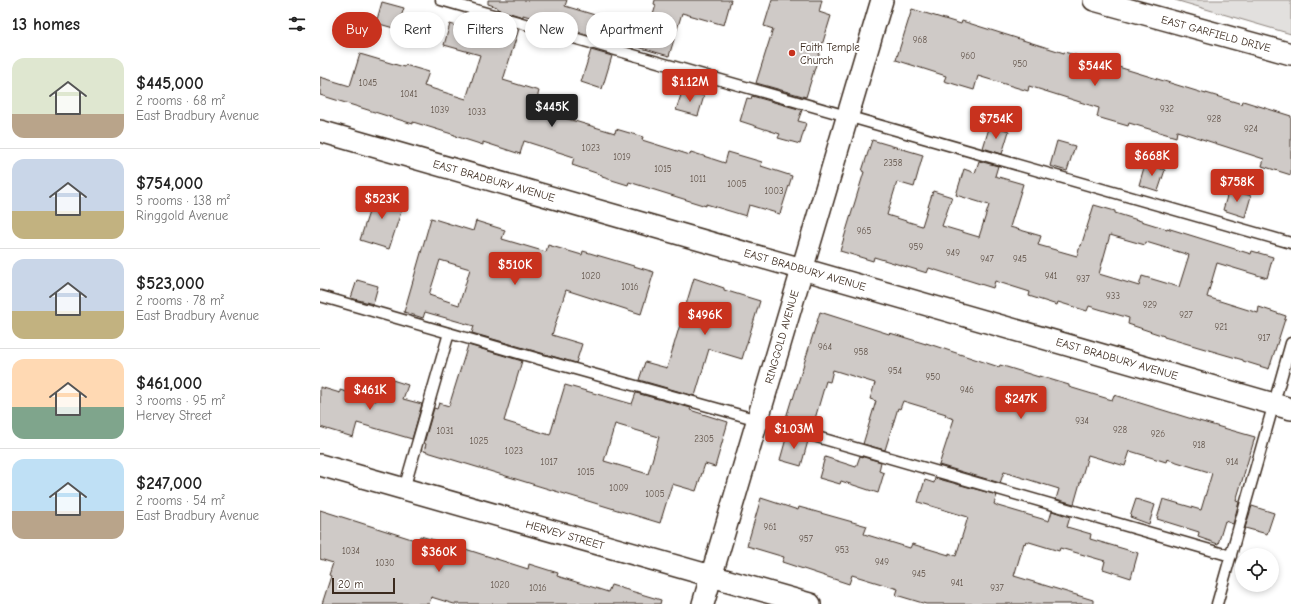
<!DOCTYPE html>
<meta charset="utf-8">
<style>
:root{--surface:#fff;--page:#f6f6f6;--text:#222;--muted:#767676;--line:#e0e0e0;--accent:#c8321e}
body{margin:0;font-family:"Comic Neue",sans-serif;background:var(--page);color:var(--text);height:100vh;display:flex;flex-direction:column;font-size:15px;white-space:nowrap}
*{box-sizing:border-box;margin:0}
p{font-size:13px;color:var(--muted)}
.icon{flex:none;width:22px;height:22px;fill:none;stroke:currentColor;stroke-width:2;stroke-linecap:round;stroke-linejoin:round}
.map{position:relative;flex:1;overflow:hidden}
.sheet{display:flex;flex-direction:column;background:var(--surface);width:320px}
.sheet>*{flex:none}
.guide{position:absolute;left:12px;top:12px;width:380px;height:36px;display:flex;gap:8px}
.buttons{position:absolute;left:915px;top:548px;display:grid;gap:8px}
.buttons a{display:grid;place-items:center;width:44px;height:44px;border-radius:50%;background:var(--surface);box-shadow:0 2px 6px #0003;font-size:20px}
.scale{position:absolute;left:12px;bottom:10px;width:63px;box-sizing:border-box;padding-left:4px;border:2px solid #3b2a1e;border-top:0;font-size:11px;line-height:14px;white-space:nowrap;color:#3b2a1e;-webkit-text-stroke:3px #fff;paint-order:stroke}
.price{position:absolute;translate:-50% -34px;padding:0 9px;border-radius:4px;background:var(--accent);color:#fff;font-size:13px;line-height:26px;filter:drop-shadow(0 1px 2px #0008)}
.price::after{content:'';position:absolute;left:50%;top:24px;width:12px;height:9px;margin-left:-6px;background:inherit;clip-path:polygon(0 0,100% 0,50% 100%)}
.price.selected{background:#222;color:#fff}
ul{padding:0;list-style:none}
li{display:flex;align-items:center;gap:12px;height:100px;padding:0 12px}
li+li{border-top:1px solid var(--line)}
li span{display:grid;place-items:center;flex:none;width:112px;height:80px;border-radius:12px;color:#555}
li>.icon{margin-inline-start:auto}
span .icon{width:48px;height:48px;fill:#fffc;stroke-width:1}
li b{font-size:17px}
h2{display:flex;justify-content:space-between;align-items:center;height:48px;padding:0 12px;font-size:17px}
.chip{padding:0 14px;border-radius:18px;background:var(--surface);box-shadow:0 2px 6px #0003;font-size:14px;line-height:36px}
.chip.selected{background:var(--accent);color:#fff}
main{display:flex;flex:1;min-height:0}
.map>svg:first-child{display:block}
</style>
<main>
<section class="sheet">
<h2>13 homes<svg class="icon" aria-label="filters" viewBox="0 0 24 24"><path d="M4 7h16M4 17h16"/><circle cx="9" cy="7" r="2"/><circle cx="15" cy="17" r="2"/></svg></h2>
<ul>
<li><span style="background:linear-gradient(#dfe7d0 70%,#b9a48a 0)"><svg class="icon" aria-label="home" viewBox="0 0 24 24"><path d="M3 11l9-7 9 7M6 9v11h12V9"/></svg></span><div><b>$445,000</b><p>2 rooms · 68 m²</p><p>East Bradbury Avenue</p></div></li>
<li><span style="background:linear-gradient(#c9d6e8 65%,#c2b280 0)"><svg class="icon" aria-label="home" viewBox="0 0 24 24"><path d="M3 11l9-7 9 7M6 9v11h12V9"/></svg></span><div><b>$754,000</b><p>5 rooms · 138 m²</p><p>Ringgold Avenue</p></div></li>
<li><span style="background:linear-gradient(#c9d6e8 65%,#c2b280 0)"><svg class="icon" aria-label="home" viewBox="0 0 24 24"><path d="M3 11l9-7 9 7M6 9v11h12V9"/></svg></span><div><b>$523,000</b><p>2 rooms · 78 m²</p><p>East Bradbury Avenue</p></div></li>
<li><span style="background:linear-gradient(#ffd9b3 60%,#7fa58c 0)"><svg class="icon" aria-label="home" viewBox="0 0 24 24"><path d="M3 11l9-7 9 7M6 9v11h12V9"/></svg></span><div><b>$461,000</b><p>3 rooms · 95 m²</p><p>Hervey Street</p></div></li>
<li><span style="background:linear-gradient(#bfe0f5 65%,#b9a48a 0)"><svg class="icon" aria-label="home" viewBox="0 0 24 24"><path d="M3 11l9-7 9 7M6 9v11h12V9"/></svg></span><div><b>$247,000</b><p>2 rooms · 54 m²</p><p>East Bradbury Avenue</p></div></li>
</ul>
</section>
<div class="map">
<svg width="971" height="604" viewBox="0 0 971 604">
<rect width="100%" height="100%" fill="#fff"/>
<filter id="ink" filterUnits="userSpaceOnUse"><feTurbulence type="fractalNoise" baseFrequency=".025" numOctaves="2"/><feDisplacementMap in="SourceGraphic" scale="8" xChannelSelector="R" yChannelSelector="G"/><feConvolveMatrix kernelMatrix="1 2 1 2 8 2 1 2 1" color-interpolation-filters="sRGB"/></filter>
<g filter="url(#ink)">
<path fill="#e2e0de" stroke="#8e857e" d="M855,0H971V34Z"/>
<path fill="#cfcac7" stroke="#3b2a1e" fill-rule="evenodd" d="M168,0H247L245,6L328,31L336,5L334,4L335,0H411L404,25L362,13L349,56L314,46V47L297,42L296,43L203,15V17L177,9V7L168,4Z
M452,0H502L499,12L511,16L486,97L436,83L453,29L444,26Z
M62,2L84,8L77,29L56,23Z
M592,9L641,24L642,21L744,53V52L792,65L886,94V93L922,104L923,101L971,116V175L942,166L944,159L857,131L856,137L809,123L808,126L777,117L779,108L709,86L708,91L658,76L654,90L624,81L626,76L576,60Z
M173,22L199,29L183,80L219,91L214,109L295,133L296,129L323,137L322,140L370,155L371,152L405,163L408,152L442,162L441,166L472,176L460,214L429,205L426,216L386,204V206L309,182L308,185L282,177V175L252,165L254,157L204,141L200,154L163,142V145L135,136V135L93,122V124L0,95V77L30,86L40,54L84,67L85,65L109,72L104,86L146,99L160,55L124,45L130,24L169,35Z
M271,50L292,56L282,89L261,82Z
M363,89L384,96L378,116L356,110Z
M432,96L482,110L478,121L486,123L480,144L458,138L460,134L420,121L427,98L431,99Z
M670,125L689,131L682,154L663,148Z
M552,140L603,155L594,187L577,182L567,215L602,226L613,191L632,197L622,226L659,237L669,205L636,195L644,169L655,173L659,161L678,166L675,176L703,184L690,227L721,236L718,245L757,256L760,246H761L774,205L795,211V213L847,229V228L931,254L932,251L953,257L947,278L897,263L887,297L938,313L939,307L966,316L949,369L923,361V360L844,337V336L808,324L809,318L769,306L767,311L738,302L737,305L709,296L710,292L675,281L673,288L609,268L607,273L554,257L553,261L520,251L544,172L542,171ZM790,235L825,245L826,242L869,255L859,287L822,276L819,286L779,274Z
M737,141L755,146L747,171L730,166Z
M825,164L845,170L838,191L819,185Z
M909,189L931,196L925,217L903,210Z
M56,190L79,197L76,207L82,209L69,249L40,240Z
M111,218L153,231L156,221L185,230L182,239L226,252L228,245L262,255L263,251L334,272L321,314L246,290L232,335L262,344L256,363L152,333L154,326L105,312L103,318L84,312ZM120,260L150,269L139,305L109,295Z
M374,278L404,288V290L440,301L422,359L389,349L375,396L319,380L325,362L347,368Z
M37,280L58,286L53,304L31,298Z
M500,312L569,334L570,333L606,344V343L679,367L680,365L719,377V376L749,385V387L792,400L794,395L872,419L935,437L916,501L919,502L913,524L905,521L898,544L878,537L879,532L837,519L843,499L881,510L892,473L847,459L846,462L810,451L805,466L768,455L754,504L736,499L739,489L684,472L680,483L619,465L634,419L625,416L626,414L583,401L580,409L578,408L565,450L543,444L556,401L550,399L555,383L513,370L510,382L506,381L492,429L465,421L472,398L473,399Z
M148,345L202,361L184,421L230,435L245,385L312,404L316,393L371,408L370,410L408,422L395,467L385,464L376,491L352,484L340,523L104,451L106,444L104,443L114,408L117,409L119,403L129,406ZM295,424L339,437L328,474L284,461Z
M63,377L88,385L83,399L102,404L92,439L37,423L33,437L0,427V387L20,393V390L56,401Z
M467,435L488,441L481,466L460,460Z
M540,456L561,462L559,471L564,473L558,493L521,481L520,484L499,478L505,457L536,467Z
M615,478L677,495L674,504L678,506L729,521L732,511L750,517L747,527L771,534L770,539L818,553L811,578L783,569L785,561L740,548L739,551L706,541L705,544L704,543L694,576L773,600V604H606L576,595L578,589L532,575L529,584L462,562L464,557L427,546L441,498L478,510L479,507L547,526L544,534L590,548L592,544L629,555V553L636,556L648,517L598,502L605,480L614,483Z
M816,499L835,505L829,524L810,517Z
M932,506L954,513L947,534L925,528Z
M0,510L98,541L100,536L139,547L208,569L209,564L238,573L237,576L288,592L291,585L341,600L340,604H134L111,597L109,604H2L11,576L9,575L13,563L0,559Z"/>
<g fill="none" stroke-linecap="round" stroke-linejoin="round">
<defs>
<path id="lane" d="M121,0L971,243
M0,296L219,359L438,420L911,556
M84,489L129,333
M897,604L971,343"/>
<path id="street" d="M774,0L971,54
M0,131L971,409
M0,465L490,604
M383,604L562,0"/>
</defs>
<use href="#lane" stroke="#3b2a1e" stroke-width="13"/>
<use href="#street" stroke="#3b2a1e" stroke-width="24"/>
<use href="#lane" stroke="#fff" stroke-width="10"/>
<use href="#street" stroke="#fff" stroke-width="21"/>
</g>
</g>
<circle fill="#c8321e" stroke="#fff" stroke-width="1.5" cx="472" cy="53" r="4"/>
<g text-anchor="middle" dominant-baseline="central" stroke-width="4" stroke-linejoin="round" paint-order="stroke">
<g font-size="9" fill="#605248">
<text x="600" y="40">968</text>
<text x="648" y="56">960</text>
<text x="700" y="64">950</text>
<text x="48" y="83">1045</text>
<text x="89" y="94">1041</text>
<text x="847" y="109">932</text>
<text x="120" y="110">1039</text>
<text x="157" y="112">1033</text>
<text x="894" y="119">928</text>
<text x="931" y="129">924</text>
<text x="271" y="148">1023</text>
<text x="302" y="157">1019</text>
<text x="573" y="163">2358</text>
<text x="343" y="169">1015</text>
<text x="378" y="179">1011</text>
<text x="417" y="184">1005</text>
<text x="454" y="191">1003</text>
<text x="544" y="231">965</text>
<text x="596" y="247">959</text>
<text x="633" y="253">949</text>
<text x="667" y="259">947</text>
<text x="700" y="259">945</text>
<text x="271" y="276">1020</text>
<text x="731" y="276">941</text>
<text x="763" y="279">937</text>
<text x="310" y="287">1016</text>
<text x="793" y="296">933</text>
<text x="830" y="305">929</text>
<text x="866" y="315">927</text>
<text x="901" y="327">921</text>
<text x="944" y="338">917</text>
<text x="505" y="347">964</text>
<text x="541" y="352">958</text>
<text x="575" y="371">954</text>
<text x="613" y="377">950</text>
<text x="647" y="390">946</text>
<text x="762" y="421">934</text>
<text x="800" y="430">928</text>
<text x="125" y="431">1031</text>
<text x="838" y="434">926</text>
<text x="384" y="439">2305</text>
<text x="159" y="441">1025</text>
<text x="879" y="445">918</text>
<text x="194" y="451">1023</text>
<text x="229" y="462">1017</text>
<text x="912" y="462">914</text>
<text x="266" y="472">1015</text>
<text x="299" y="488">1009</text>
<text x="335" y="494">1005</text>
<text x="450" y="527">961</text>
<text x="486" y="539">957</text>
<text x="522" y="550">953</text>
<text x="31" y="551">1034</text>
<text x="562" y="562">949</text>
<text x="65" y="563">1030</text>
<text x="599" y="574">945</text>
<text x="637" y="583">941</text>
<text x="180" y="585">1020</text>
<text x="218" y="588">1016</text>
<text x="677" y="588">937</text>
</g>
<g font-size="11" fill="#3b2a1e" stroke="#fff">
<text transform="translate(896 34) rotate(15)">EAST GARFIELD DRIVE</text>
<text transform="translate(174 181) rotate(16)">EAST BRADBURY AVENUE</text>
<text transform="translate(485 270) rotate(16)">EAST BRADBURY AVENUE</text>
<text transform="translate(462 337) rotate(-74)">RINGGOLD AVENUE</text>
<text transform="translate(797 359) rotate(16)">EAST BRADBURY AVENUE</text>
<text transform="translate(245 535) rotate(16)">HERVEY STREET</text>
</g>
<g font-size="11" fill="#3b2a1e" stroke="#fff" text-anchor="start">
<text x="480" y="47">Faith Temple<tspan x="480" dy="13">Church</tspan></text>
</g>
</g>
</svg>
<div class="buttons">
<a><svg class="icon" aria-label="locate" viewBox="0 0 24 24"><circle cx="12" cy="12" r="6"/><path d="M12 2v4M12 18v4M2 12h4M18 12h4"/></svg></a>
</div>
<div class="scale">20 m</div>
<b class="price" style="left:775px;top:87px">$544K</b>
<b class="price" style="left:370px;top:103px">$1.12M</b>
<b class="price selected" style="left:232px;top:128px">$445K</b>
<b class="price" style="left:676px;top:140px">$754K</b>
<b class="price" style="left:832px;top:177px">$668K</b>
<b class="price" style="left:917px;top:203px">$758K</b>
<b class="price" style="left:62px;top:220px">$523K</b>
<b class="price" style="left:195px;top:286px">$510K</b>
<b class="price" style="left:385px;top:336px">$496K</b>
<b class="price" style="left:50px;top:411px">$461K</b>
<b class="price" style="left:701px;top:420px">$247K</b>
<b class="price" style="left:474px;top:450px">$1.03M</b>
<b class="price" style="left:119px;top:573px">$360K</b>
<div class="guide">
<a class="chip selected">Buy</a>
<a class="chip">Rent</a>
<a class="chip">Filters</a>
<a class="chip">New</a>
<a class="chip">Apartment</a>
</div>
</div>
</main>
